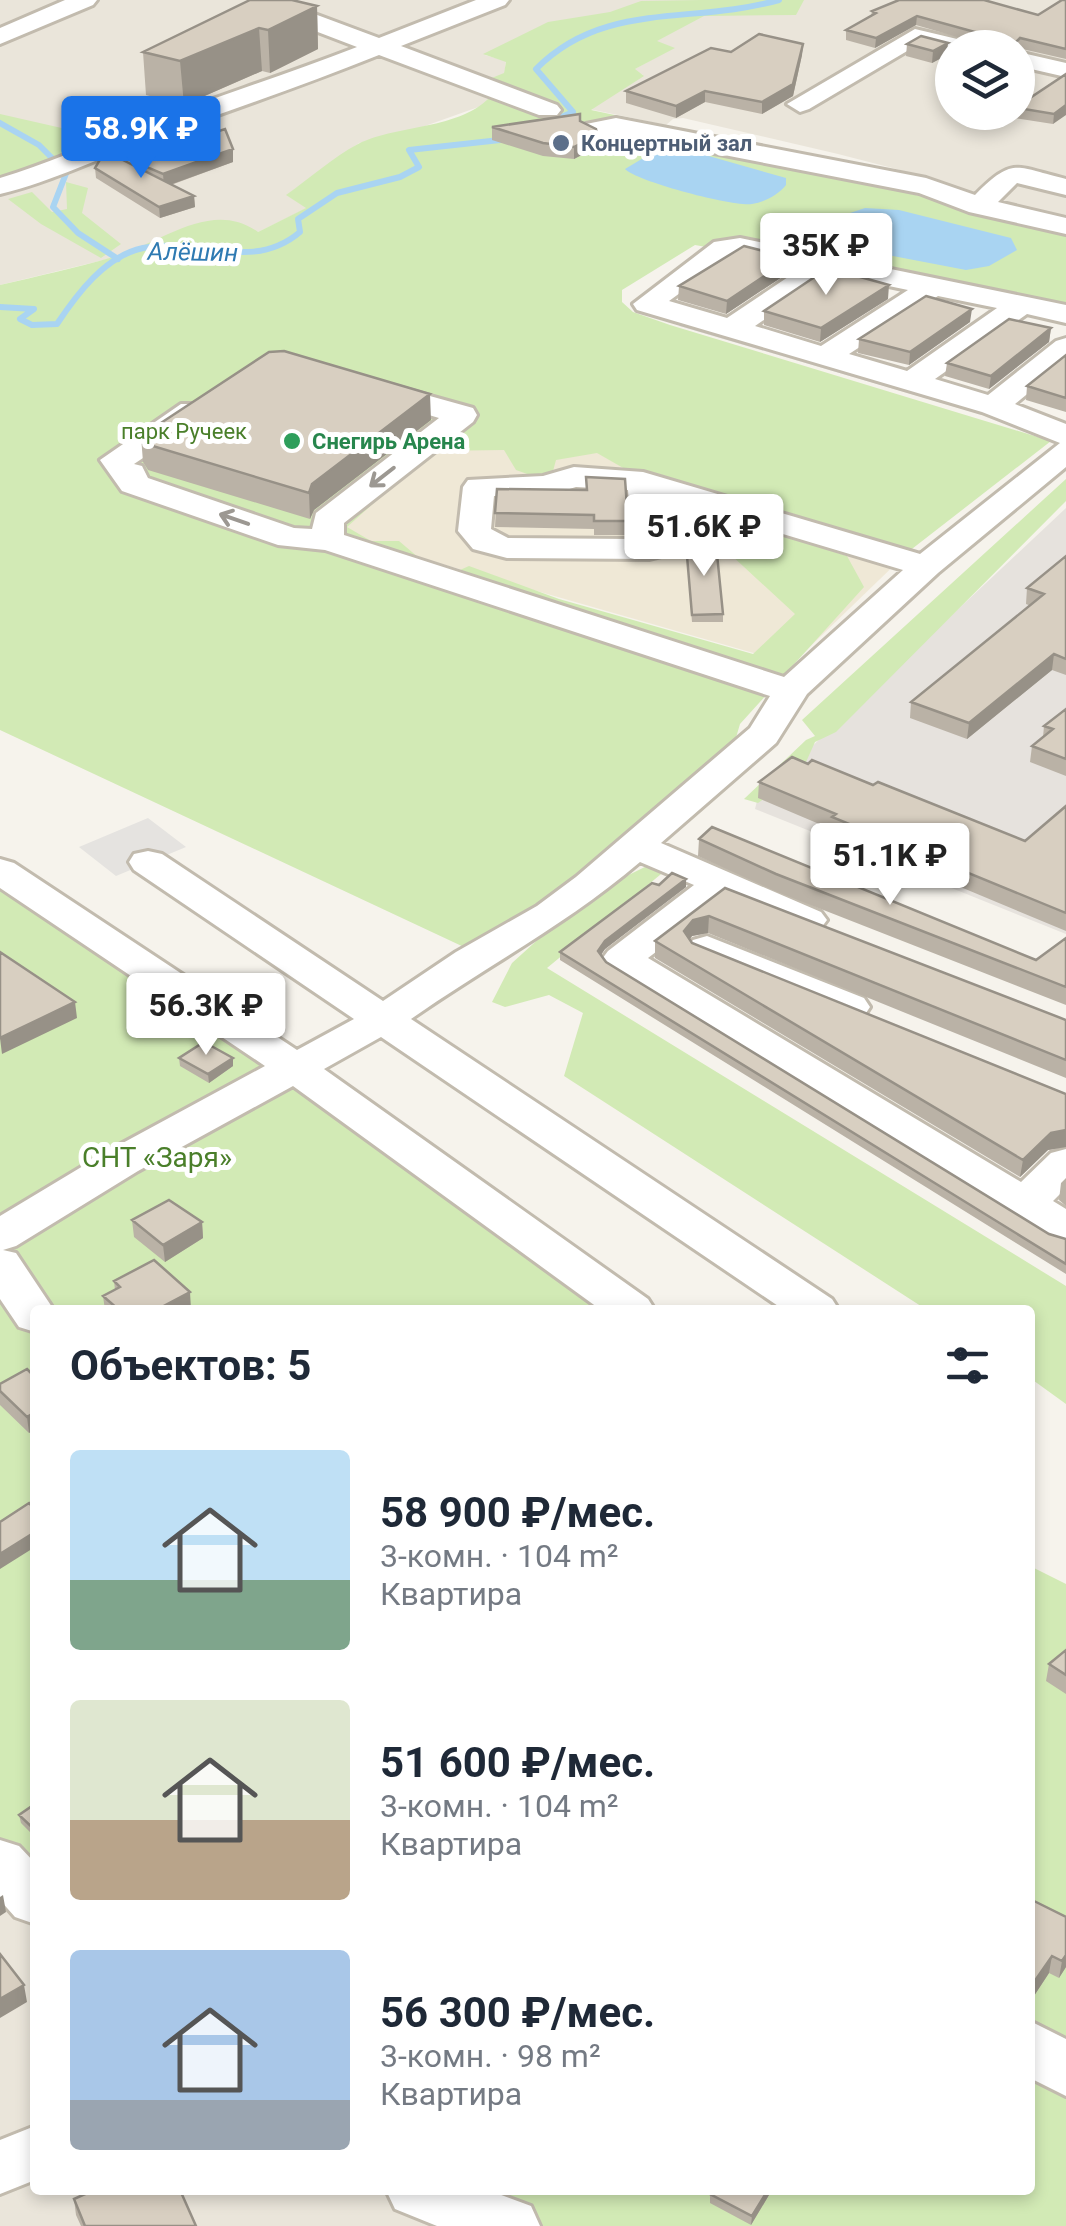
<!DOCTYPE html>
<html lang="ru">
<meta charset="utf-8">
<style>
:root{--surface:#fff;--page:#f6f6f7;--text:#1f2937;--muted:#747a83;--accent:#1a73e8}
body{margin:0;font-family:Roboto,sans-serif;background:var(--page);color:var(--text);height:100vh;display:flex;flex-direction:column;font-size:38px;white-space:nowrap}
*{box-sizing:border-box;margin:0}
p{font-size:32px;color:var(--muted)}
.icon{flex:none;width:55px;height:55px;fill:none;stroke:currentColor;stroke-width:2;stroke-linecap:round;stroke-linejoin:round}
.map{position:relative;flex:1;overflow:hidden}
.side{position:absolute;left:30px;top:1305px;width:1005px;height:890px;display:flex;flex-direction:column;background:var(--surface);border-radius:10px;box-shadow:0 5px 15px #0003}
.side>*{flex:none}
.fabs{position:absolute;left:935px;top:30px;display:grid;gap:20px}
.fabs a{display:grid;place-items:center;width:100px;height:100px;border-radius:50%;background:var(--surface);box-shadow:0 5px 15px #0003;font-size:50px}
.price{position:absolute;translate:-50% -85px;padding:0 22px;border-radius:10px;background:#fff;color:#222;font-size:32px;line-height:65px;filter:drop-shadow(0 2px 5px #0008)}
.price::after{content:'';position:absolute;left:50%;top:60px;width:30px;height:22px;margin-left:-15px;background:inherit;clip-path:polygon(0 0,100% 0,50% 100%)}
.price.current{background:var(--accent);color:#fff}
ul{padding:0;list-style:none}
li{display:flex;align-items:center;gap:30px;height:250px;padding:0 40px}
li span{display:grid;place-items:center;flex:none;width:280px;height:200px;border-radius:10px;color:#555}
li>.icon{margin-inline-start:auto}
span .icon{width:120px;height:120px;fill:#fffc;stroke-width:1}
li b{font-size:42px}
h2{display:flex;justify-content:space-between;align-items:center;height:120px;padding:0 40px;font-size:42px}
.map>svg:first-child{display:block}
</style>
<div class="map">
<svg width="1066" height="2226" viewBox="0 0 1066 2226">
<rect width="100%" height="100%" fill="#f6f3ec"/>
<path fill="#eae5da" fill-rule="evenodd" d="M0,0H1066V232L884,187L900,170L838,154L683,118L673,119L666,125L589,109L643,75L633,70L673,48L656,42L485,55L506,61L503,82L484,105L411,131L359,143L287,195L307,208L258,232H220L0,285ZM952,48H1018V112H952Z
M0,1862L35,1901V2190H416L509,2226H0Z"/>
<path fill="#e6e2dd" d="M1066,508V934L755,809L758,797Z"/>
<path fill="#efe8d6" d="M478,411L518,422L908,552L792,664L337,534Z"/>
<path fill="#d2eab5" d="M701,0H804L796,15L704,16L657,41L675,48L635,69L644,76L591,110L648,122L634,130L659,132L1066,232V312L695,245L622,290V302L633,312L670,325L1051,441L908,552L838,529L639,477L597,453L556,460L550,482L516,470L504,450L432,451L347,527L371,541H399L419,558L460,570L469,566L559,599L753,654L795,614L730,554L726,541L702,510L847,556L864,587L740,724L735,741L571,884L466,948L0,730V285C38,276 76,268 113,257C160,244 211,198 258,232L306,208L286,195C309,179 333,157 358,144C400,123 466,131 496,90L477,84L504,73L506,62L483,54L548,22L610,12L641,1Z
M0,114L66,129L83,152L0,181Z
M66,182L88,188L82,213L121,244L101,258L41,224L8,199L32,192L52,212L67,209Z
M1066,479V501L836,732L815,742L802,771L758,803L744,799L806,740L815,736L802,720Z
M0,860L632,1310H35V1901L0,1862Z
M655,862L666,870L547,968L1066,1286V1404L1030,1378V1310H927L564,1076L583,1013L549,995L505,1007L492,1002L512,963L586,896Z
M1030,1566L1066,1584V2226H509L416,2190H1030Z"/>
<path fill="#e5e3e0" d="M687,321L990,409L983,415L679,326Z
M148,818L186,847L116,876L79,847Z"/>
<path fill="#a9d4f2" d="M677,147L786,178V185C778,195 765,202 752,204C734,207 638,182 625,169L660,148Z
M865,208L899,210L1011,238L1017,250L989,266L966,270L825,243L814,236L841,216Z"/>
<g fill="none" stroke-linecap="round" stroke-linejoin="round">
<path stroke="#a9d4f2" stroke-width="6" d="M552,121L573,112L536,69C604,0 691,25 779,0
M0,123L39,145L55,161
M67,171L53,207L78,233L118,259
M0,307L34,309L20,319L32,325L57,324C77,294 105,256 143,248C197,237 252,273 300,232L298,219L337,193L400,177L419,167L409,150L500,140"/>
<defs>
<path id="minor" d="M65,0H97L93,5L0,44V28Z
M253,0H277L379,38L476,0H509L505,5L401,46L557,105L561,110L557,115H539L379,55C304,85 229,111 153,138C101,157 54,181 0,194V178C45,165 87,145 131,129C206,100 282,76 357,47L255,8Z
M915,29L974,43L977,48H952V52L919,44L809,109L800,112L787,104Z
M1018,52L1066,63V77L1018,66Z
M616,118L926,178L975,195C1014,156 1015,167 1066,179V195L1017,183L998,202L1066,218V234L969,212L919,193L616,134L595,138L582,130L586,124Z
M740,238L1066,305V323L1027,314L935,379L988,395L1056,341L1066,338V362L1015,404L1066,424V467L938,573L807,694L776,743L661,843L821,912L827,920L821,928C790,936 753,911 725,899L648,958L1021,1182L1051,1153L1066,1149V1188L1053,1201L1066,1209V1244L1050,1239L608,967L602,959L608,951L694,885L640,862C569,923 487,966 411,1019L832,1299L839,1310H784L381,1037L324,1069L648,1299L655,1310H601L293,1086L138,1171L16,1246L3,1250L16,1253L54,1310H35V1332L19,1327L0,1299V1216L108,1151L265,1066L0,888V859L14,863L297,1050L354,1019L134,870L129,862L134,854L148,851L162,854L383,1001L456,952L537,906L576,877L750,728L770,696L325,550L278,545L122,491L100,460L181,404H203L207,411L203,418L134,464L142,466L148,478L294,528L312,529L316,513L439,418L365,396L361,390L365,384L376,381L473,408L477,415L473,422L344,523V535L784,677L903,570L660,497L666,549L661,556L649,559L507,558L473,549L458,531L463,487L468,480L543,476L574,467L643,472L920,554L1060,443L982,412L637,310L633,304L714,242ZM740,254L803,267L727,318L669,301L732,255ZM831,274L908,290L821,346L755,326ZM938,296L997,308L907,371L849,354ZM576,487L628,490L632,539L508,538L491,529L494,496H546Z
M707,936L864,998L870,1007L864,1016L850,1019L836,1016L693,956L687,948L693,940Z
M0,1840L19,1846L35,1863V1924L15,1917L0,1900Z
M1030,2021L1066,2039V2096L1030,2078Z
M35,2126V2180L0,2194V2140Z
M386,2190H488L531,2206L540,2226H437L395,2209Z"/>
</defs>
<use href="#minor" stroke="#c2bbae" stroke-width="6"/>
<use href="#minor" fill="#fff" fill-rule="evenodd"/>
</g>
<path fill="#bab2a6" d="M1066,0V59L1018,48H995L916,25L875,48L846,40V30L871,16L872,11L1038,15Z
M317,6L318,49L270,73L262,71L184,105L146,95L143,52Z
M803,44L802,55L793,96L762,114L705,102L676,118L626,103V91L731,52Z
M907,44L947,55L932,63L906,56Z
M1066,74L1053,124L1014,118L1015,112H1018V106Z
M580,121L597,147L574,159L543,156L492,140V127Z
M130,160L233,162L171,185L194,196L195,207L160,218L96,178L95,168L131,164Z
M791,258V271L726,314L678,300L679,286Z
M888,299L820,342L764,325V311Z
M970,322L909,365L858,353L859,339Z
M1051,328L1049,342L989,389L945,376L947,363Z
M1066,355V412L1026,400L1027,386Z
M431,420L314,510L310,519L148,470L143,462L141,436Z
M497,489L628,521V535H594V529L495,527Z
M686,544L723,614V622H692Z
M1066,556V675L1052,670L967,739L910,718L911,702L1031,606L1026,604L1027,588Z
M1066,709V776L1030,762L1032,746L1043,737L1044,726Z
M808,764L873,785L1025,841L1066,806V931L831,833V829L758,798L759,782Z
M699,839L1036,960L1066,938V1005L775,891L698,856Z
M686,879V887L605,949L601,955L606,962L1049,1234L1066,1239V1274L560,960V952L659,885Z
M725,888L1066,1020V1078L708,933L692,936L690,939L692,943L1066,1094V1147L1048,1150L1020,1177L655,958V941Z
M179,1058L233,1066L209,1083L180,1066Z
M1066,1178V1206L1059,1200L1061,1183Z
M132,1220L202,1222L203,1238L165,1262L134,1237Z
M114,1281L191,1309L105,1310L103,1296L115,1290Z
M27,1369L29,1433L0,1405V1384Z
M1066,1650V1694L1046,1681L1049,1664Z
M35,1804V1837L21,1823L19,1815Z
M1030,1899L1066,1917V1967L1059,1978L1049,1973L1030,2002Z
M713,2190H769V2195L751,2225L710,2203V2194Z
M74,2199L196,2226H81L76,2215Z"/>
<path fill="#979187" d="M317,6L318,49L270,73L268,30Z
M917,16L916,25L875,48L876,38Z
M259,28L262,71L184,105L180,61Z
M948,43L947,55L932,63L933,51Z
M803,44L802,55L793,96L762,114V102Z
M705,91V102L676,118V106Z
M1066,105V115L1053,124L1054,114Z
M597,135V147L574,159V147Z
M233,149V162L164,187L163,174Z
M194,196L195,207L160,218L159,207Z
M791,258V271L726,314L727,301Z
M889,285L888,299L820,342L821,328Z
M972,309L970,322L909,365L910,352Z
M1051,328L1049,342L989,389L991,376Z
M430,394L431,420L314,510L310,519L309,493L312,484Z
M1054,654L1052,670L967,739L969,723Z
M686,879V887L605,949L598,959V951L605,941Z
M709,916L708,933L692,936L683,948L684,931L693,920Z
M75,1002L77,1018L2,1054L0,1038Z
M233,1058V1066L209,1083L208,1074Z
M1066,1130V1147L1048,1150L1020,1177L1023,1160L1051,1133Z
M202,1222L203,1238L165,1262L163,1245Z
M190,1292L191,1309L189,1310H156Z
M35,1412V1430L29,1433L27,1417Z
M35,1532V1547L0,1569V1554Z
M3,1895L6,1912L0,1916V1897Z
M1066,1955V1967L1059,1978L1062,1961Z
M1052,1956L1049,1973L1030,2002L1032,1985Z
M24,1985L27,2002L0,2018V1999Z
M768,2190H769V2195L751,2225L752,2216Z"/>
<path fill="#d8cfc1" stroke="#979187" stroke-width="2.5" d="M250,0H292L317,6L268,30L259,28L180,61L143,52Z
M899,0H984L1038,15L1062,0H1066V49L1020,38L1015,43L917,16L876,38L846,30L876,13L872,11Z
M759,34L803,44L793,84L762,102L705,91L676,106L626,91L711,48L731,52Z
M921,36L948,43L933,51L907,44Z
M1066,74V105L1054,114L1018,108V106Z
M580,114V121L596,129L597,135L574,147L543,143L492,127Z
M225,129L233,149L163,174L130,160Z
M105,151L194,196L159,207L95,168Z
M744,246L791,258L727,301L679,286Z
M828,268L889,285L821,328L764,311Z
M926,296L972,309L910,352L859,339Z
M1009,319L1051,328L991,376L947,363Z
M284,351L430,394L312,484L309,493L146,444L141,436L269,352Z
M1066,355V398L1027,386Z
M586,477L625,479L628,521H594V515L495,513L497,489L587,490Z
M686,544H716L723,614L692,615Z
M1066,556V659L1054,654L969,723L911,702L1044,594L1027,588Z
M1066,709V759L1032,746L1053,729L1044,726Z
M792,757L808,764L812,760L873,785L878,782L1025,841L1066,806V913L832,817L836,814L759,782Z
M712,827L1036,960L1066,938V987L776,874L699,839Z
M672,873L686,879L605,941L598,951L606,962L1049,1234L1066,1239V1264L560,952L652,883L659,885Z
M725,888L1066,1020V1060L709,916L693,920L684,931L692,943L1066,1094V1130L1051,1133L1023,1160L655,941Z
M0,952L75,1002L0,1038Z
M204,1042L233,1058L208,1074L179,1058Z
M169,1200L202,1222L163,1245L132,1220Z
M154,1260L190,1292L156,1310H119L103,1296L120,1287L114,1281Z
M27,1369L35,1377V1412L27,1417L0,1391V1384Z
M29,1503L35,1509V1532L0,1554V1522Z
M1066,1650V1675L1049,1664Z
M35,1804V1830L19,1815Z
M1030,1899L1066,1917V1955L1062,1961L1052,1956L1032,1985L1030,1984Z
M0,1954L24,1985L0,1999Z
M94,2190H180L196,2226H85L74,2199Z
M713,2190H768L752,2216L710,2194Z"/>
<defs><path id="oneway-shaft" d="M-6 0H5M1.5-3L5.5 0L1.5 3" fill="none" stroke-width="1.6" stroke-linecap="round" stroke-linejoin="round" transform="scale(2.5)"/></defs>
<g stroke="#9c9892">
<use href="#oneway-shaft" transform="translate(382 477) rotate(142)"/>
<use href="#oneway-shaft" transform="translate(234 519) rotate(-161)"/>
</g>
<circle fill="#5c6f8a" stroke="#fff" stroke-width="4" cx="561" cy="143" r="10"/>
<circle fill="#2e9e5b" stroke="#fff" stroke-width="4" cx="292" cy="441" r="10"/>
<g text-anchor="middle" dominant-baseline="central" stroke-width="10" stroke-linejoin="round" paint-order="stroke">
<g font-size="22" font-weight="bold" fill="#4e5e75" stroke="#fff" text-anchor="start">
<text x="581" y="143">Концертный зал</text>
</g>
<g font-size="22" fill="#4a7f2a" stroke="#fff">
<text x="184" y="431">парк Ручеек</text>
</g>
<g font-size="22" font-weight="bold" fill="#27864d" stroke="#fff" text-anchor="start">
<text x="312" y="441">Снегирь Арена</text>
</g>
<g font-size="25" font-style="italic" fill="#2e7ab2" stroke="#fff">
<text transform="translate(193 252) rotate(1)">Алёшин</text>
</g>
<g font-size="28" fill="#4a7f2a" stroke="#fff">
<text x="157" y="1157">СНТ «Заря»</text>
</g>
</g>
</svg>
<div class="fabs">
<a><svg class="icon" aria-label="layers" viewBox="0 0 24 24"><path d="M12 4l9 5-9 5-9-5zM3 14l9 5 9-5"/></svg></a>
</div>
<b class="price current" style="left:141px;top:181px">58.9K ₽</b>
<b class="price" style="left:826px;top:298px">35K ₽</b>
<b class="price" style="left:704px;top:579px">51.6K ₽</b>
<b class="price" style="left:890px;top:908px">51.1K ₽</b>
<b class="price" style="left:206px;top:1058px">56.3K ₽</b>
<section class="side">
<h2>Объектов: 5<svg class="icon" aria-label="filters" viewBox="0 0 24 24"><path d="M4 7h16M4 17h16"/><circle cx="9" cy="7" r="2"/><circle cx="15" cy="17" r="2"/></svg></h2>
<ul>
<li><span style="background:linear-gradient(#bfe0f5 65%,#7fa58c 0)"><svg class="icon" aria-label="home" viewBox="0 0 24 24"><path d="M3 11l9-7 9 7M6 9v11h12V9"/></svg></span><div><b>58 900 ₽/мес.</b><p>3-комн. · 104 m²</p><p>Квартира</p></div></li>
<li><span style="background:linear-gradient(#dfe7d0 60%,#b9a48a 0)"><svg class="icon" aria-label="home" viewBox="0 0 24 24"><path d="M3 11l9-7 9 7M6 9v11h12V9"/></svg></span><div><b>51 600 ₽/мес.</b><p>3-комн. · 104 m²</p><p>Квартира</p></div></li>
<li><span style="background:linear-gradient(#a9c7e8 75%,#9aa5b1 0)"><svg class="icon" aria-label="home" viewBox="0 0 24 24"><path d="M3 11l9-7 9 7M6 9v11h12V9"/></svg></span><div><b>56 300 ₽/мес.</b><p>3-комн. · 98 m²</p><p>Квартира</p></div></li>
</ul>
</section>
</div>
